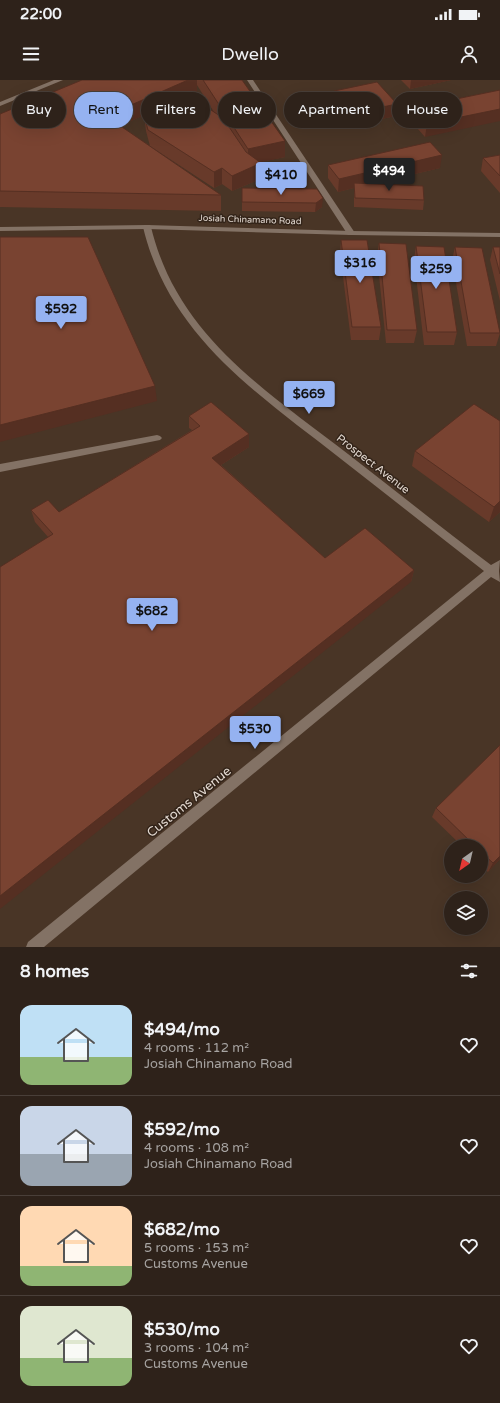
<!DOCTYPE html>
<meta charset="utf-8">
<style>
:root{--surface:#2e221a;--page:#362a23;--text:#f1f3f6;--muted:#a7a4a2;--line:#493f39;--accent:#95b2f1}
body{margin:0;font-family:"Varela Round",sans-serif;background:var(--page);color:var(--text);height:100vh;display:flex;flex-direction:column;font-size:15px;white-space:nowrap}
*{box-sizing:border-box;margin:0}
p{font-size:13px;color:var(--muted)}
.icon{flex:none;width:22px;height:22px;fill:none;stroke:currentColor;stroke-width:2;stroke-linecap:round;stroke-linejoin:round}
.map{position:relative;height:867px;overflow:hidden}
.drawer{display:flex;flex-direction:column;background:var(--surface);flex:1}
.drawer>*{flex:none}
.guide{position:absolute;left:12px;top:12px;width:476px;height:36px;display:flex;gap:8px}
.needle{width:26px;rotate:214deg}
.fabs{position:absolute;left:444px;top:759px;display:grid;gap:8px}
.fabs a{display:grid;place-items:center;width:44px;height:44px;border-radius:50%;background:var(--surface);box-shadow:0 4px 16px #0002,0 0 0 1px var(--line);font-size:20px}
.price{position:absolute;translate:-50% -34px;padding:0 9px;border-radius:4px;background:var(--accent);color:#111;font-size:13px;line-height:26px;filter:drop-shadow(0 1px 2px #0008)}
.price::after{content:'';position:absolute;left:50%;top:24px;width:12px;height:9px;margin-left:-6px;background:inherit;clip-path:polygon(0 0,100% 0,50% 100%)}
.price.active{background:#222;color:#fff}
ul{padding:0;list-style:none}
li{display:flex;align-items:center;gap:12px;height:100px;padding:0 20px}
li+li{border-top:1px solid var(--line)}
li span{display:grid;place-items:center;flex:none;width:112px;height:80px;border-radius:12px;color:#555}
li>.icon{margin-inline-start:auto}
span .icon{width:48px;height:48px;fill:#fffc;stroke-width:1}
li b{font-size:17px}
h2{display:flex;justify-content:space-between;align-items:center;height:48px;padding:0 20px;font-size:17px}
.chip{padding:0 14px;border-radius:18px;background:var(--surface);box-shadow:0 4px 16px #0002,0 0 0 1px var(--line);font-size:14px;line-height:36px}
.chip.active{background:var(--accent);color:#111}
.status{display:flex;justify-content:space-between;align-items:center;height:28px;padding:0 20px;background:var(--surface);direction:ltr}
.status svg{height:11px;fill:currentColor}
header{display:flex;justify-content:space-between;align-items:center;height:52px;padding:0 20px;background:var(--surface);font-size:18px;font-weight:600}
.map>svg:first-child{display:block}
</style>
<div class="status"><b>22:00</b><svg viewBox="0 0 49 12"><path d="M0 12V9h3v3zM5 12V6h3v6zM10 12V3h3v9zM15 12V0h3v12zM26 1h20v11H26zM47 4h2v5h-2z"/></svg></div>
<header><svg class="icon" aria-label="menu" viewBox="0 0 24 24"><path d="M4 6h16M4 12h16M4 18h16"/></svg>Dwello<svg class="icon" aria-label="person" viewBox="0 0 24 24"><circle cx="12" cy="8" r="4"/><path d="M4 21q1-7 8-7t8 7"/></svg></header>
<div class="map">
<svg width="500" height="867" viewBox="0 0 500 867">
<rect width="100%" height="100%" fill="#3d2e23"/>
<path fill="#493526" fill-rule="evenodd" d="M0,0H500V867H0ZM451,766H481V796H451ZM451,818H481V848H451Z"/>
<g fill="none" stroke-linecap="round" stroke-linejoin="round">
<path fill="#837265" fill-rule="evenodd" d="M157,355L160,356L162,358L160,360L0,392V384Z"/>
<path fill="#837265" fill-rule="evenodd" d="M54,0H63L0,26V22Z
M247,0H253L355,153L354,155H348Z
M144,145H150L151,147C177,255 265,310 348,374C396,411 443,449 491,485L500,480L499,491L500,502L491,497L44,867H26L28,862L484,491C436,454 389,416 341,379C258,314 169,256 143,147Z"/>
<path fill="#837265" fill-rule="evenodd" d="M147,145L351,151L500,153V157L351,155L147,149L0,151V147Z"/>
</g>
<path fill="#683a2a" fill-rule="evenodd" d="M82,0H242L285,77L260,82L261,83L260,99L232,111L222,104L214,108L150,66L221,115V131L0,127V34ZM197,5L214,32L210,30L190,15L197,12ZM144,35L146,51L150,66L120,46Z
M401,0H451L410,9Z
M500,10L425,57L410,40L412,28Z
M334,11L396,36L352,45L333,23Z
M500,75V113L481,91L483,78Z
M328,85L440,88L372,104L424,120L423,130L354,127V108L338,112L328,98Z
M242,108L317,109L322,127L315,132L242,131Z
M341,160L381,247L379,260H351L340,173Z
M379,163L417,250L414,263H386L377,176Z
M416,166L457,252L454,265H424L414,179Z
M455,167L500,253L496,266H467L452,180Z
M493,167H500V221L490,180Z
M189,336L249,367L221,385L325,478L414,490L411,502L48,457L35,442L31,430L59,432L192,350L189,348Z
M500,341V432L489,442L412,386L415,371Z
M436,728L500,779L488,792L481,785V766H462L432,737Z"/>
<path fill="#552f22" d="M188,0H197V12L108,51L106,36Z
M411,0H451L410,9Z
M397,24L396,36L352,45L353,33Z
M210,26V41L188,51L187,36Z
M500,29V41L425,57L427,44Z
M285,61V77L248,85V69Z
M442,75L440,88L355,108L354,103V108L338,112L339,99Z
M261,83L260,99L232,111V96Z
M222,88V104L214,108V92Z
M323,118L322,127L315,132L316,123Z
M155,306L157,321L0,362V345Z
M249,354V367L213,390L212,378Z
M500,421V432L489,442L494,427Z
M414,490L411,502L0,829V816Z
M500,776V779L488,792L493,783Z"/>
<path fill="#794331" stroke="#552f22" d="M82,0H188L106,36L221,115L0,111V34Z
M203,0H242L285,61L248,69Z
M377,2L397,24L353,33L334,11Z
M500,10V29L427,44L412,28Z
M189,14L210,26L187,36L192,38L211,30L223,38L246,72L261,83L232,96L222,88L214,92L148,50L144,35Z
M430,62L442,75L339,99L328,85Z
M500,75V96L483,78Z
M354,103L423,106L424,120L355,118Z
M242,108L317,109L323,118L316,123L242,122Z
M0,157H88L155,306L0,345Z
M341,160H367L381,247H352Z
M379,163L406,164L417,250H387Z
M416,166L444,167L457,252H427Z
M455,167L482,168L500,253H470Z
M493,167H500V194Z
M211,322L249,354L212,378L325,478L365,448L414,490L0,816V487L53,454L31,430L48,420L59,432L200,346L189,336Z
M474,324L500,341V421L494,427L415,371Z
M500,665V776L493,783L481,772V766H475L436,728Z"/>
<g text-anchor="middle" dominant-baseline="central" stroke-width="3" stroke-linejoin="round" paint-order="stroke">
<g font-size="9" fill="#e3d9d1" stroke="#332419">
<text transform="translate(250 140) rotate(2)">Josiah Chinamano Road</text>
</g>
<g font-size="11" fill="#e3d9d1" stroke="#332419">
<text transform="translate(373 384) rotate(38)">Prospect Avenue</text>
</g>
<g font-size="13" fill="#e3d9d1" stroke="#332419">
<text transform="translate(189 722) rotate(-39)">Customs Avenue</text>
</g>
</g>
</svg>
<div class="fabs">
<a><svg class="needle" viewBox="-14 -14 28 28"><path d="M0-13l5 13h-10z" fill="#e53935"/><path d="M0 13l5-13h-10z" fill="#a7a4a2"/></svg></a>
<a><svg class="icon" aria-label="layers" viewBox="0 0 24 24"><path d="M12 4l9 5-9 5-9-5zM3 14l9 5 9-5"/></svg></a>
</div>
<b class="price active" style="left:389px;top:112px">$494</b>
<b class="price" style="left:281px;top:116px">$410</b>
<b class="price" style="left:360px;top:204px">$316</b>
<b class="price" style="left:436px;top:210px">$259</b>
<b class="price" style="left:61px;top:250px">$592</b>
<b class="price" style="left:309px;top:335px">$669</b>
<b class="price" style="left:152px;top:552px">$682</b>
<b class="price" style="left:255px;top:670px">$530</b>
<div class="guide">
<a class="chip">Buy</a>
<a class="chip active">Rent</a>
<a class="chip">Filters</a>
<a class="chip">New</a>
<a class="chip">Apartment</a>
<a class="chip">House</a>
</div>
</div>
<section class="drawer">
<h2>8 homes<svg class="icon" aria-label="filters" viewBox="0 0 24 24"><path d="M4 7h16M4 17h16"/><circle cx="9" cy="7" r="2"/><circle cx="15" cy="17" r="2"/></svg></h2>
<ul>
<li><span style="background:linear-gradient(#bfe0f5 65%,#8fb573 0)"><svg class="icon" aria-label="home" viewBox="0 0 24 24"><path d="M3 11l9-7 9 7M6 9v11h12V9"/></svg></span><div><b>$494/mo</b><p>4 rooms · 112 m²</p><p>Josiah Chinamano Road</p></div><svg class="icon" aria-label="heart" viewBox="0 0 24 24"><path d="M12 20l-8-8c-3-5 5-10 8-4 3-6 11-1 8 4z"/></svg></li>
<li><span style="background:linear-gradient(#c9d6e8 60%,#9aa5b1 0)"><svg class="icon" aria-label="home" viewBox="0 0 24 24"><path d="M3 11l9-7 9 7M6 9v11h12V9"/></svg></span><div><b>$592/mo</b><p>4 rooms · 108 m²</p><p>Josiah Chinamano Road</p></div><svg class="icon" aria-label="heart" viewBox="0 0 24 24"><path d="M12 20l-8-8c-3-5 5-10 8-4 3-6 11-1 8 4z"/></svg></li>
<li><span style="background:linear-gradient(#ffd9b3 75%,#8fb573 0)"><svg class="icon" aria-label="home" viewBox="0 0 24 24"><path d="M3 11l9-7 9 7M6 9v11h12V9"/></svg></span><div><b>$682/mo</b><p>5 rooms · 153 m²</p><p>Customs Avenue</p></div><svg class="icon" aria-label="heart" viewBox="0 0 24 24"><path d="M12 20l-8-8c-3-5 5-10 8-4 3-6 11-1 8 4z"/></svg></li>
<li><span style="background:linear-gradient(#dfe7d0 65%,#8fb573 0)"><svg class="icon" aria-label="home" viewBox="0 0 24 24"><path d="M3 11l9-7 9 7M6 9v11h12V9"/></svg></span><div><b>$530/mo</b><p>3 rooms · 104 m²</p><p>Customs Avenue</p></div><svg class="icon" aria-label="heart" viewBox="0 0 24 24"><path d="M12 20l-8-8c-3-5 5-10 8-4 3-6 11-1 8 4z"/></svg></li>
</ul>
</section>
